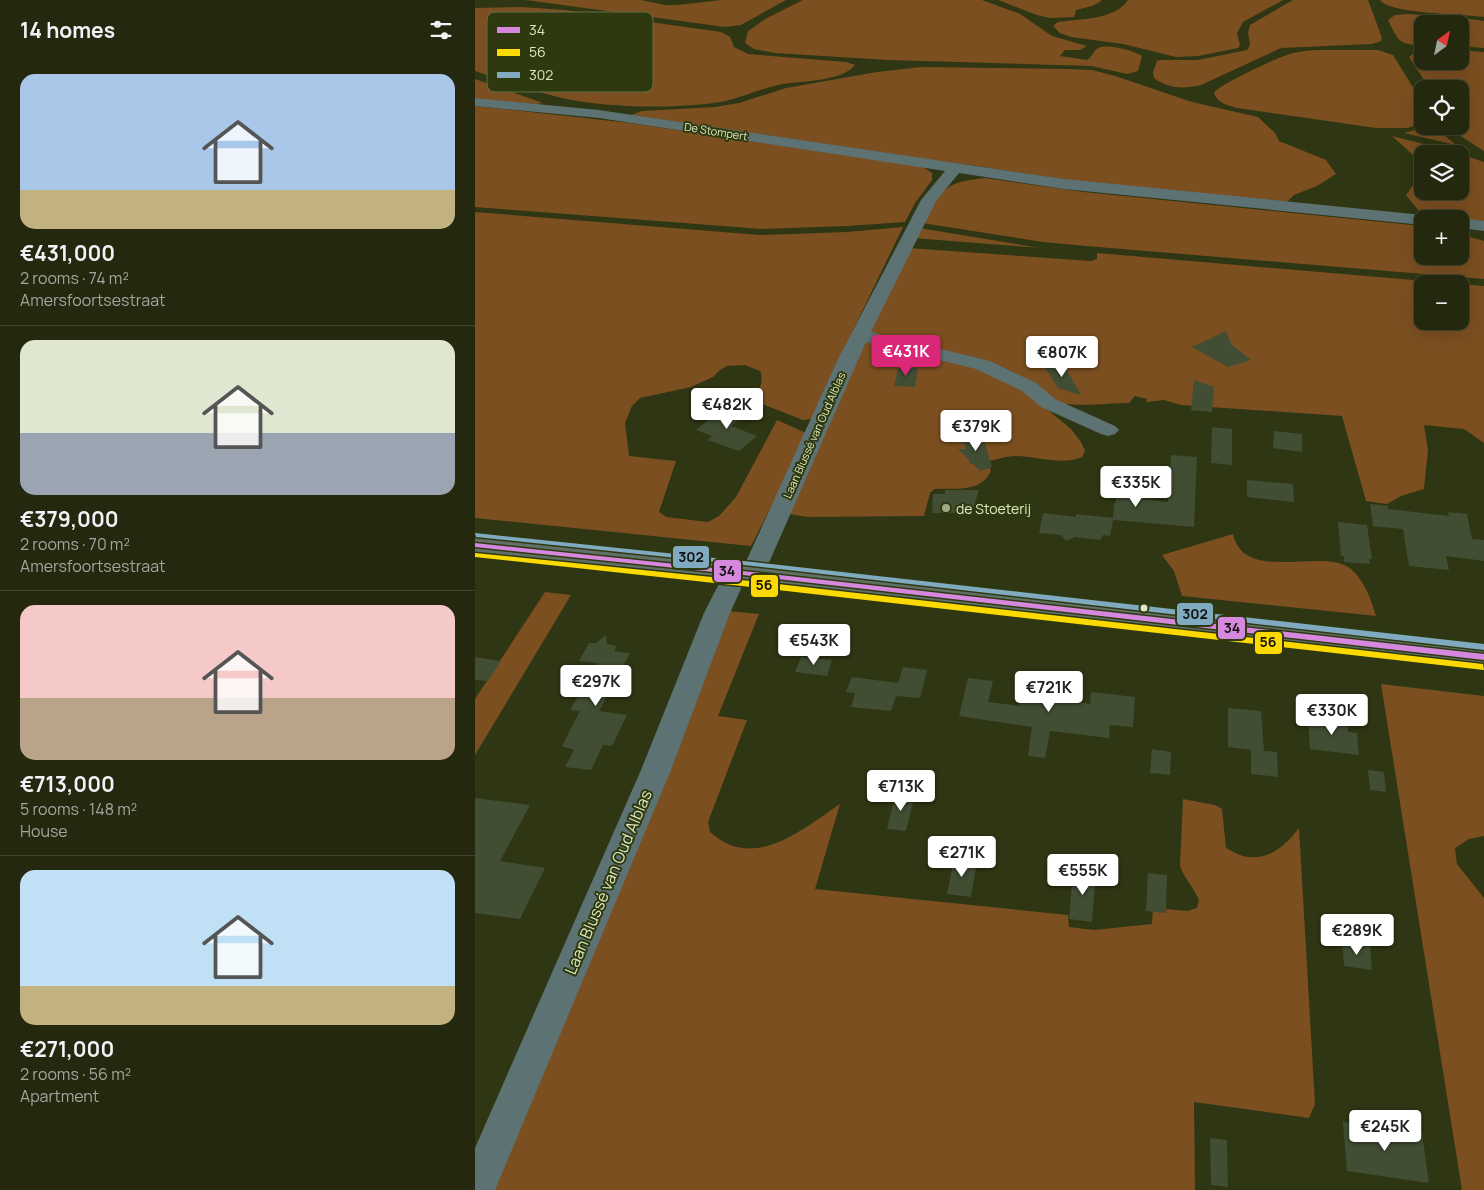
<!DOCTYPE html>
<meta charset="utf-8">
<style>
:root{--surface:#23280e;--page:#2b3017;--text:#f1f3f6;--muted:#a3a69e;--line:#40442e;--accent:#db2777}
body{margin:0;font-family:Manrope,sans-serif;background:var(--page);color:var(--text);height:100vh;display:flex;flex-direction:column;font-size:19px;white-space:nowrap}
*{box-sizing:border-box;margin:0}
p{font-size:16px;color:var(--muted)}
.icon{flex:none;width:28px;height:28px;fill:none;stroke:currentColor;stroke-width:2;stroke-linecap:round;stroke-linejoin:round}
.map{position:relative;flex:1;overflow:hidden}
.side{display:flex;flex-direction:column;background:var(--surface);width:475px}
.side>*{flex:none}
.needle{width:32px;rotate:33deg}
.fabs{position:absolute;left:939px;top:15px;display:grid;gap:10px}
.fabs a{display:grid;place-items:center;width:55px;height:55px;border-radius:10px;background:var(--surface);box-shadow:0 5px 20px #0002,0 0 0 1px var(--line);font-size:25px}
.price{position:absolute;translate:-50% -42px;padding:0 11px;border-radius:5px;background:#fff;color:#222;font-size:16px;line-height:32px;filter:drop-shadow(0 1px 2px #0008)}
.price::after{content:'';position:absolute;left:50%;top:30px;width:15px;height:11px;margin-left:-8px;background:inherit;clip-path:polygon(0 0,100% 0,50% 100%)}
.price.active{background:var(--accent);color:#fff}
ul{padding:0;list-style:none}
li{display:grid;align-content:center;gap:10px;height:265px;padding:0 20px}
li+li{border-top:1px solid var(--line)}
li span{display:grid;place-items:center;height:155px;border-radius:15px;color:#555}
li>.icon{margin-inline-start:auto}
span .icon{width:90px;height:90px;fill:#fffc;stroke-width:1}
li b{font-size:21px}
h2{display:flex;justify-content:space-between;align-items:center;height:60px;padding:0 20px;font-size:21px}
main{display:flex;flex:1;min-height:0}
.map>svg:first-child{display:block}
</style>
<main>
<section class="side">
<h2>14 homes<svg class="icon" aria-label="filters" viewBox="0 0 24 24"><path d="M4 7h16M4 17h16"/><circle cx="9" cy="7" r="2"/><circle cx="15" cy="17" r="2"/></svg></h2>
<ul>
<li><span style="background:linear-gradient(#a9c7e8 75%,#c2b280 0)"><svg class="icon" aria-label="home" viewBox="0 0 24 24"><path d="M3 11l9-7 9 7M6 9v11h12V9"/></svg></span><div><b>€431,000</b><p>2 rooms · 74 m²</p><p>Amersfoortsestraat</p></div></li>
<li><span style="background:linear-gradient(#dfe7d0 60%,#9aa5b1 0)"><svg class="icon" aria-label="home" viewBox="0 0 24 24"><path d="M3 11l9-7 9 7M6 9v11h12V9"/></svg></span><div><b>€379,000</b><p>2 rooms · 70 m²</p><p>Amersfoortsestraat</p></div></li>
<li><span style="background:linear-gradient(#f6c9c9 60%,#b9a48a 0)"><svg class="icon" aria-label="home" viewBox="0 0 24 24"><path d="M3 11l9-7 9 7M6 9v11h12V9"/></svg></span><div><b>€713,000</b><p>5 rooms · 148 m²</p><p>House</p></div></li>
<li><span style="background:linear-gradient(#bfe0f5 75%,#c2b280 0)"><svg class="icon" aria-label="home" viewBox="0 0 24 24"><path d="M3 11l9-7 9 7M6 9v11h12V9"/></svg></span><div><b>€271,000</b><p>2 rooms · 56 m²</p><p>Apartment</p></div></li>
</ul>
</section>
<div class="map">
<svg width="1009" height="1190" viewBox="0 0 1009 1190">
<rect width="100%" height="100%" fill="#2f3613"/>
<path fill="#7b4f20" d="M51,0H166L190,5H202L247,0H311L266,25L250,27Z
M328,0H507L545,14L577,36L612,46L605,50H590L585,56L612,60C617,57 619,50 623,48C631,43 661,51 667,56L663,71L652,74L616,66L413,60L300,53L279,49L270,43L273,31L292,18Z
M523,0H626V1L617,6L601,10L599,17L575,18L562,15Z
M653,0H808L768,22L762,33L765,45L763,48L723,56L701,57L648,44L596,37L585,33L578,26L583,22C604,19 640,20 653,0Z
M818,0H893L907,38L906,41L897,44L806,48L726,85C710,89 693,89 679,78L678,72L682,61L686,60H723L772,50L775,45L773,33L775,25Z
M905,0H1009V17C989,14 914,14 905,0Z
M46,7L90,10L246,32L255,37L259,47L273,54L371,62L380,65C368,81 327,81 308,84C286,88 267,98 246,102C200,109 132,108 87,98C57,91 29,80 0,71V8Z
M933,14L980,17L1009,21V48L985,46V24H948L947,45C924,45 923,41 913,20L920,15Z
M840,50H903L918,55L947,102V122L933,128H901L762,108C752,105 742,103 739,93C743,85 798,60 809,56C819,52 829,51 840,50Z
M943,50H947L948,61H985V50L1009,52V151L984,135L979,126H985V89H955L934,57Z
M446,67L594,69L617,70L640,76L717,102L783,117L800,133L804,141L851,160L861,174L842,186L819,195L811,203C754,197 696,193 639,186C578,179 518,167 457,160L156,115L167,111L240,107L264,103L311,88L402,72Z
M0,79L68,103L61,104L0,99Z
M0,106L155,123L448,167L457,173V180L440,203L430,222L372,226L287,229L0,207Z
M954,126H958L981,145L929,133Z
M917,136L976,151L1009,162V221L948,216L931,195L947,173L948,191H985V154H948L947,163Z
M510,178L609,192L947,226L948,256H985V234L1009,241V279L611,246L568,242L447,223C466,189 470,182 510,178Z
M0,212L285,235L372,232L428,227L366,355L337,419L328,420L277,400C283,391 290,383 285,371L270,365L252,366L245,370L238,377L216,387L165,398L157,406L150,423L154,456L201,461L184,512L191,517L233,522L244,516L261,497L302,420L331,433L312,475L276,546L0,518Z
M444,228L565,248L438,238Z
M433,248L616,261L622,259V253L985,284H948V321H985V284L1009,286V443L989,429L949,425L953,450L949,489L926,496L912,504L891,501L867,416L706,405L689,400L671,402L672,399L660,396L654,403C637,403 593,408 580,401C574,398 567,392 561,388L392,334Z
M389,340L482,360L545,387L596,429L606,442L610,451L607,457C586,466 563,456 541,456C531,456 520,460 510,462L516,470C508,493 479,488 459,489L455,493L449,516L333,517L314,514Z
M758,534C769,585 849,546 876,569C890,581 896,600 901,616L707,596L699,571L687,555Z
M70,592L96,595L0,755V699Z
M253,611L284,614L243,716L272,720L233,822L235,832C279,872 326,830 365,804L340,889L593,915L594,927L619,930L677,924L678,908L712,911L722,908L724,900C719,888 709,878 705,866L708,799L740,805L747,809L751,848C758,851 766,857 774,857C796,859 811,845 824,828L840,1104L834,1118L719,1102L720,1190H9Z
M906,684L1009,696V836L994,839L980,848L982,864L1009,898V1190H987Z"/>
<path fill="#414e33" d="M751,331L757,345L776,360L753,367L717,347Z
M587,362L606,395L583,388L569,366Z
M423,368H443L440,387L419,386Z
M719,380L739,387L737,412L716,410Z
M249,410L272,413L256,426L282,436L264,451L232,440L237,436L221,430L245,411Z
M737,427L757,429V465L736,463Z
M799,431L827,434V452L798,448Z
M507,434L517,467L505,471L497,463L495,464L494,460L483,449H491L486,436Z
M696,455L722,457L719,527L638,520L635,536L628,535L625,540L600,537L591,541L586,535L564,533L568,513L601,517V514L638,518L639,503H641V496L693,502Z
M772,480L818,484L819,502L772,497Z
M470,490H504L497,513H457L458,494H470Z
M895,504L913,506V509L974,516L973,512L992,514L997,539L1009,540V561L971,556L974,570L934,566L928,529L898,526Z
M863,522L892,525L897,559H894L895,564L869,562V556H866Z
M131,635L132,644L142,646L139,651L155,653L124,711L152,715L137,746L128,745L116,770L90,767L99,750L87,746L105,711L95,710L105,693H107L123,663L104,661L114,643H121Z
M0,657L26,661L13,681L0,680Z
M326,657L357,660L352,676L320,672Z
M428,667L452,670L445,698L421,696L416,711L376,707L380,693L371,692L377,677L423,683Z
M493,678L518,681L513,702L544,706L550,682L573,685L570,698L615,704L616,692L660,697L658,727L635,725L634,738L575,731L570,758L553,756L557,727L484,716Z
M753,708L786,711L789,751L802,752L803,777L776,774V750L753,747Z
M833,717L873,721V732L882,733L884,755L835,749Z
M677,749L696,752L695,775L675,773Z
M893,770L909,772L911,792L895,790Z
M421,792L440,794L431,831L412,829Z
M0,798L55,805L25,861L70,868L45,919L0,913Z
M479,859L502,862L496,897L472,894Z
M598,870L621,872L617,922L594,919Z
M673,873L692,875L691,913L671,911Z
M867,941L895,945L897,970L869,966Z
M868,1122L947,1133L954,1183L872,1171Z
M735,1138L752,1140L753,1187L736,1185Z"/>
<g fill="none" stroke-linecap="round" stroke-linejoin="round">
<path fill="#5d7273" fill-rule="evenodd" d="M0,98L124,110L589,179L948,215L955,219H948V225L589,189L484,173L461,201L396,332L515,361L561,383L580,399L640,426L644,430L640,434L633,436L626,434L566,407L547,391L501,369L391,342L289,574L286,580L277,582L270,580L255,613L196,770L20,1190H0V1148L166,770L229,613L253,566L262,564L269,566L363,359L446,200L470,171L124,118L0,106Z
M985,218L1009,221V231L985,228V219H982Z"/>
<path fill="#617067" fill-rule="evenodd" d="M0,536L277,565L1009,647V667L277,583L0,554Z"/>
<defs>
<path id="bus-1" d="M0,543L277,572L1009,654V660L277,576L0,547Z"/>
<path id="bus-2" d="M0,553L276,581L1008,664L1009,670L276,587L0,557Z"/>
<path id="bus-3" d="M0,533L278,562L1009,644V650L278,566L1,537Z"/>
</defs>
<use href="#bus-1" stroke="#2f3910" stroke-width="3"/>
<use href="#bus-2" stroke="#2f3910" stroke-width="3"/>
<use href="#bus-3" stroke="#2f3910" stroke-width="3"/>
<use href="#bus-1" fill="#d588dd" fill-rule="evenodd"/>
<use href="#bus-2" fill="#fcd900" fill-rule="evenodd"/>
<use href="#bus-3" fill="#7faac0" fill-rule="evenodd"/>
</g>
<circle fill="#a0aa85" stroke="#2f3910" stroke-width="2" cx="471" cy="508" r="5"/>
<circle fill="#dde9c2" stroke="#2f3910" stroke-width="2" cx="669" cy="608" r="4.5"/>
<g text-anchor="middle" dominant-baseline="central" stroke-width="4" stroke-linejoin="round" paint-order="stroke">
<g font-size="11" fill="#dde9c2" stroke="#2f3910">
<text transform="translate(241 131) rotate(9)">De Stompert</text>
<text transform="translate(339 435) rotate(-66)">Laan Blussé van Oud Alblas</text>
</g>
<g font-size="14" fill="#dde9c2" stroke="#2f3910" text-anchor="start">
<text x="481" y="508">de Stoeterij</text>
</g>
<g font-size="16" fill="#dde9c2" stroke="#2f3910">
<text transform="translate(133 882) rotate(-67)">Laan Blussé van Oud Alblas</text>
</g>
</g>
<rect x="12" y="12" width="166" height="80" rx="8" fill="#2f3910" stroke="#636e45" stroke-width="1"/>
<rect x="22" y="27" width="23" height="6" fill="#d588dd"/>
<rect x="22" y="49" width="23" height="7" fill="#fcd900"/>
<rect x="22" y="72" width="23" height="6" fill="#7faac0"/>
<g font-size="14" fill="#dde9c2">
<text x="54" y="35">34</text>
<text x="54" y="57">56</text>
<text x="54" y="80">302</text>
</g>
<g stroke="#2f3910" stroke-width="2">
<rect x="197" y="545" width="38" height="24" rx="5" fill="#7faac0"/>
<rect x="238" y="559" width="29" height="24" rx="5" fill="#d588dd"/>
<rect x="275" y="574" width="29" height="24" rx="5" fill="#fcd900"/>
<rect x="701" y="602" width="38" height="24" rx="5" fill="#7faac0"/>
<rect x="742" y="616" width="29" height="24" rx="5" fill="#d588dd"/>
<rect x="779" y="631" width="29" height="24" rx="5" fill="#fcd900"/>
</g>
<g font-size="14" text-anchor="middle" font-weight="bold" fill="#111">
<text x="216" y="562">302</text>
<text x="252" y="576">34</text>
<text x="289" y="590">56</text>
<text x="720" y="619">302</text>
<text x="757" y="633">34</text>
<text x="793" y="647">56</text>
</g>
</svg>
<div class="fabs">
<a><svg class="needle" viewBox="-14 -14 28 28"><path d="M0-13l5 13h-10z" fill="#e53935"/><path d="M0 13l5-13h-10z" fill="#a3a69e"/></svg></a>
<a><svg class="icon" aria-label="locate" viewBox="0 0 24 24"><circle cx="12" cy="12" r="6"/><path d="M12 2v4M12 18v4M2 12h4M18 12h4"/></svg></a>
<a><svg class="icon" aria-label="layers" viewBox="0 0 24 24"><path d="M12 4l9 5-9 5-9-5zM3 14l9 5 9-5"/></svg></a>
<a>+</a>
<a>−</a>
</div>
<b class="price active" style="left:431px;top:377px">€431K</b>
<b class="price" style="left:587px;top:378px">€807K</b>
<b class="price" style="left:252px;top:430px">€482K</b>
<b class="price" style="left:501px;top:452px">€379K</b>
<b class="price" style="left:661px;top:508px">€335K</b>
<b class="price" style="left:339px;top:666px">€543K</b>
<b class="price" style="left:121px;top:707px">€297K</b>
<b class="price" style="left:574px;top:713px">€721K</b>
<b class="price" style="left:857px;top:736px">€330K</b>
<b class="price" style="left:426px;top:812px">€713K</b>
<b class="price" style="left:487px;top:878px">€271K</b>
<b class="price" style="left:608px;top:896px">€555K</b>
<b class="price" style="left:882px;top:956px">€289K</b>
<b class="price" style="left:910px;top:1152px">€245K</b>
</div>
</main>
